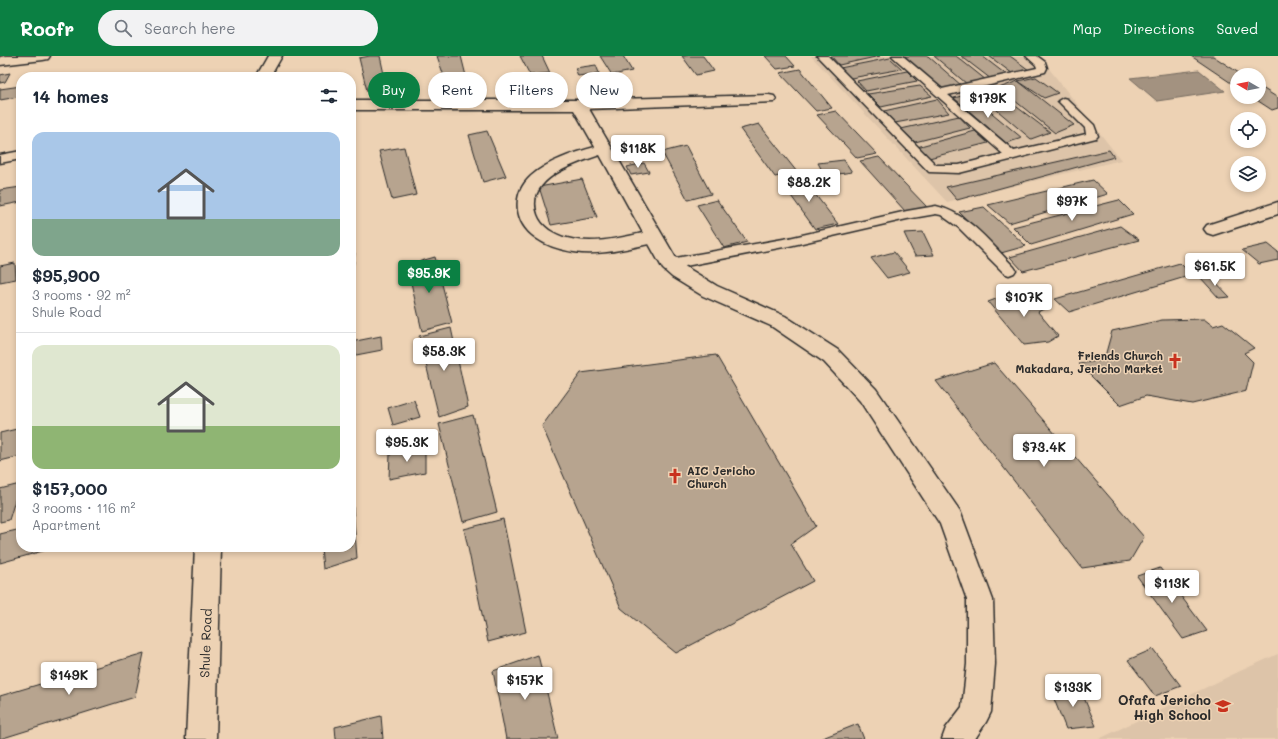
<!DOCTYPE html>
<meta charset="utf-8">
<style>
:root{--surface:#fff;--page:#f2f2f3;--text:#1f2937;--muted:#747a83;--line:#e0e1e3;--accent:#0b8043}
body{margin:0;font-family:Mali,sans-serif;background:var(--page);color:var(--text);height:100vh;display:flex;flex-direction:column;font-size:15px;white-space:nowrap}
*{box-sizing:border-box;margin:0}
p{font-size:13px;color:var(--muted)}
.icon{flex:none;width:22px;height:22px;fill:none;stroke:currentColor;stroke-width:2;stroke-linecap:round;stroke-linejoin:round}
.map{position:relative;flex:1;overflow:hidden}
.panel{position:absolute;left:16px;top:16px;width:340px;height:480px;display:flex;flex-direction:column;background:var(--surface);border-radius:16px;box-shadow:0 2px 6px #0003}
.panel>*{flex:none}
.guide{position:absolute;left:368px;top:16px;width:380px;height:36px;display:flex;gap:8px}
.needle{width:26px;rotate:279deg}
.tools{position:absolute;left:1230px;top:12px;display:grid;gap:8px}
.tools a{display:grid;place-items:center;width:36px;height:36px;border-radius:50%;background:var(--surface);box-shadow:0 2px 6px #0003;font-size:20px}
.price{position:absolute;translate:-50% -34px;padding:0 9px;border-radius:4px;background:#fff;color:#222;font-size:13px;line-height:26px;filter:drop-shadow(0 1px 2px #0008)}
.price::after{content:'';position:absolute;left:50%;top:24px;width:12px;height:9px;margin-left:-6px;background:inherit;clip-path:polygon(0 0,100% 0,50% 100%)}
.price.current{background:var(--accent);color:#fff}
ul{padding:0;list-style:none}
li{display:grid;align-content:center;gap:8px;height:212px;padding:0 16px}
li+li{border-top:1px solid var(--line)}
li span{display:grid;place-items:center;height:124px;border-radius:12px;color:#555}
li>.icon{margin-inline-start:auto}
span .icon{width:72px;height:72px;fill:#fffc;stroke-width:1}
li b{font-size:17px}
h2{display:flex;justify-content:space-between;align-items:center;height:48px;padding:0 16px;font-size:17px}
.chip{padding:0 14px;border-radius:18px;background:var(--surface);box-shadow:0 2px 6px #0003;font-size:14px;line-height:36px}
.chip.current{background:var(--accent);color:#fff}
header{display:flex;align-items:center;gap:24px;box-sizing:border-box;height:56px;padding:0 20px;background:var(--accent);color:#fff}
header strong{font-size:19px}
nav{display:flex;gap:22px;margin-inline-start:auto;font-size:14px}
.search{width:280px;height:36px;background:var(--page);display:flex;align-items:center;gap:10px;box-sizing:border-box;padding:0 14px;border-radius:22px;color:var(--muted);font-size:15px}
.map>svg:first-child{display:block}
</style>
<header>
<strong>Roofr</strong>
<div class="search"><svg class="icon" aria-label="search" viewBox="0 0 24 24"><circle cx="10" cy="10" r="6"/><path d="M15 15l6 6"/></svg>Search here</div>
<nav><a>Map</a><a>Directions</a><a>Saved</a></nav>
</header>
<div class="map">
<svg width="1278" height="683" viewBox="0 0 1278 683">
<rect width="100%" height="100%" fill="#edd2b4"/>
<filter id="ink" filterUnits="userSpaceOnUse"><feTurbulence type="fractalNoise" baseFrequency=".025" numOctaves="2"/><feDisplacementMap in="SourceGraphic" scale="8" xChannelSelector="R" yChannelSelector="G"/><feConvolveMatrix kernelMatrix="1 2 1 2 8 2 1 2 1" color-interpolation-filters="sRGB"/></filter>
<g filter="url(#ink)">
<path fill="#ddc4a9" d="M811,0H1039L1121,104L947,146Z
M1278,598V683H1099L1238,616Z"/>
<path fill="#a39280" stroke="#73695e" d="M1199,14L1225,35L1157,45L1130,22Z"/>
<path fill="#b7a48f" stroke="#2b2b2b" d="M370,0H380L387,32L367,35L359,2Z
M437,0H461L466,20L445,23Z
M520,0H542L550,17L530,19Z
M600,0H623L632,15L612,19Z
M682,0H703L714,15L696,19Z
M765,0H786L795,10L777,13Z
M831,0H880L839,9Z
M904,0H928L962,30L943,34Z
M934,0H956L986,24L967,28Z
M961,0H982L1008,20L991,23Z
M989,0H1010L1029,14L1013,18Z
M1191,0H1213L1242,19H1237V31Z
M890,2L902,13L851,22L840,12Z
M596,9L599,17L578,20L575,12Z
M800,13L832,52L816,55L780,17Z
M907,15L917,25L866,35L857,25Z
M10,17L5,26L0,27V19Z
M1036,21L1058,37L1044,42L1018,25Z
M1018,25L1074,69L1055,77L999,32Z
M21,30L18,41L0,44V33Z
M920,30L932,40L881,51L868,38Z
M1259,30L1278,42V52L1272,54L1252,41H1259Z
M993,33L1050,76L1031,83L977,37Z
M969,38L1022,82L1006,87L954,42Z
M937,43L949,57L895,67L884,55Z
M836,55L877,98L857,102L817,59Z
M959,60L970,72L915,86L901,73Z
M759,68L797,116L775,121L740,73Z
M487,75L506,120L483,126L469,79Z
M975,75L988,87L929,102L917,91Z
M686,90L711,138L688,144L662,96Z
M404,91L416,139L392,144L379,95Z
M1109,94L1114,101L957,144L946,131Z
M879,101L927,151L905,155L860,105Z
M844,104L852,116L825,120L818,107Z
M644,107L649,116L631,119L627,111Z
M801,120L838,168L815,173L781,126Z
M582,123L597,161L551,169L539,131Z
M1093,124L1108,138L1009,167L988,149Z
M21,131V146L0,150V134Z
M717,144L747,186L724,192L697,149Z
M1119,144L1133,158L1031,189L1013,171Z
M984,151L1026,190L1001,197L959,156Z
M1120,170L1139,184L1023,215L1010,201Z
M923,176L934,199L915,200L904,177Z
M1268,188L1278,196V204L1259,208L1242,194Z
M894,196L910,216L887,222L871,202Z
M355,197L352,222H351V198Z
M435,201L452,267L422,275L407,209Z
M15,207L16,223L0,226V210Z
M1180,207L1192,219L1069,256L1055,243Z
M1210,220L1230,241L1219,242L1200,221Z
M1017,235L1028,245L1046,244L1051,249L1038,256L1058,280L1048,286L1024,289L988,246Z
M1204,263L1213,270L1223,267L1254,292L1244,297L1253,306L1246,335L1192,348L1146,340L1120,349L1079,308L1104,304L1112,275L1162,264Z
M451,272L468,351L439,361L419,280Z
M381,280L382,294L351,300V286Z
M716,299L816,470L791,488L813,525L676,597L621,552L542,370L581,317Z
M994,307L1144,481L1130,505L1082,512L936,325Z
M414,344L420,361L393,369L388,352Z
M473,359L497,456L463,466L439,368Z
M21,372V400L0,405V377Z
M425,392V416L389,423L390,398Z
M351,425L357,502L323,513L321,491H351Z
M20,428L9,464L0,466V433Z
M503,463L526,576L488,586L464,473Z
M21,473V491H57L0,507V478Z
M1160,512L1207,575L1183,583L1137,520Z
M1153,593L1181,630L1155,640L1128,604Z
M144,597L135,641L0,683V640Z
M538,599L558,683H506L493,615Z
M1079,630L1096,670L1066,673L1050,633Z
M381,660L383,683H336L335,671Z
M858,668L864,683H820Z"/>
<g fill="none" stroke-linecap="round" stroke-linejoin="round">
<defs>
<path id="service" d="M817,0H828L936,109H959L1003,98L892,0H903L942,33L1037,12L1036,9L1026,0H1037L1045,6L1047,12L1045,16L948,39L1014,95L1086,78L1085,72L1058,45L1063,42L1067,43L1094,69L1098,80L1096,82L959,117L929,116Z
M21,95V103L0,107V99Z
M936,150C968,157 991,188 1014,211L1016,214L1014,217L1009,219L1004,217L958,171L941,159L936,158L907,163L789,190L670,213L665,211L663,208L665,205L670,203L789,182L907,155Z"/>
<path id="minor" d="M7,0H50L48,3L43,4L0,9V1Z
M268,0H282L270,21H256Z
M769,39L774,40L776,43L774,46L589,53L677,204L686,211L717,230L785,260L838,294L876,333L960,455L993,544L995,608L991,656L986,666L975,683H942L946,672L962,651L967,608V544L940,468L860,345L824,306L771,270L703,240L672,221L663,213L649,188C625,193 599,200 574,196C561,194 547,190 536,182C514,167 511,138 531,120C548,105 573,97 595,91L574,54H351V44H579ZM600,99L643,177C619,182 592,189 567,182C555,179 541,171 537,159C524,123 574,108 600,99Z
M1278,146V158L1213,179L1207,177L1204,173L1207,169Z
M195,491H221L216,683H186Z"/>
</defs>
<use href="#service" stroke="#2b2b2b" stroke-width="3"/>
<use href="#minor" stroke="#2b2b2b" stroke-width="3"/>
<use href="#service" fill="#edd2b4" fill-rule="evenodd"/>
<use href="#minor" fill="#edd2b4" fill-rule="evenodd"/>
</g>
</g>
<defs>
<symbol id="church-bare" viewBox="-9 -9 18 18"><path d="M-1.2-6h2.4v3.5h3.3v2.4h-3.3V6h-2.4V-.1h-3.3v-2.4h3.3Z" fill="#c8321e" stroke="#edd2b4" stroke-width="2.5" paint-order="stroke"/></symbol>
<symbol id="school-bare" viewBox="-9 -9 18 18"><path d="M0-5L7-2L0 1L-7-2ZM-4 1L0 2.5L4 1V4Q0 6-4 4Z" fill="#c8321e" stroke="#edd2b4" stroke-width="2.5" paint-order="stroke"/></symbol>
</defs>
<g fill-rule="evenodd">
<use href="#church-bare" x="1164" y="294" width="22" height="22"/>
<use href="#church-bare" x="664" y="409" width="22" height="22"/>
<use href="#school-bare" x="1212" y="639" width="22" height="22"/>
</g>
<g text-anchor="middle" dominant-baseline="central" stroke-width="3" stroke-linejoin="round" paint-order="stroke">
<g font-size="11" font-weight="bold" fill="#2b2b2b" stroke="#edd2b4" text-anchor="end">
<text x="1163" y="299">Friends Church<tspan x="1163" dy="13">Makadara, Jericho Market</tspan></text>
<text x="687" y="414" text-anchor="start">AIC Jericho<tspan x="687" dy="13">Church</tspan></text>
</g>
<g font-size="13" fill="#2b2b2b" stroke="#edd2b4">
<text transform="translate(205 587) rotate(-88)">Shule Road</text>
</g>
<g font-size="13" font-weight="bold" fill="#2b2b2b" stroke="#edd2b4" text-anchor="end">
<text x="1211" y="643">Ofafa Jericho<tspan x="1211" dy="15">High School</tspan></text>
</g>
</g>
</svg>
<div class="tools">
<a><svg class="needle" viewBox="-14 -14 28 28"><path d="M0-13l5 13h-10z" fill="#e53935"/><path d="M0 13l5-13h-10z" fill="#747a83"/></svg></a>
<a><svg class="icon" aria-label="locate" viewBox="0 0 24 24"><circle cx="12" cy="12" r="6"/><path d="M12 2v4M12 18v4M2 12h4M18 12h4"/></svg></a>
<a><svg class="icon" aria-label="layers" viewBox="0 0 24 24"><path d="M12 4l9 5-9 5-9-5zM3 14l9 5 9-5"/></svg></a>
</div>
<b class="price" style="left:988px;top:63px">$179K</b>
<b class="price" style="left:638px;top:113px">$118K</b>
<b class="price" style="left:809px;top:147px">$88.2K</b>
<b class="price" style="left:1072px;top:166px">$97K</b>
<b class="price" style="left:1215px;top:231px">$61.5K</b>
<b class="price current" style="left:429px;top:238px">$95.9K</b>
<b class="price" style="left:1024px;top:262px">$107K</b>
<b class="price" style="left:444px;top:316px">$58.3K</b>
<b class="price" style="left:407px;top:407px">$95.3K</b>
<b class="price" style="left:1044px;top:412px">$73.4K</b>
<b class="price" style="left:1172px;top:548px">$113K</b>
<b class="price" style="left:69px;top:640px">$149K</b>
<b class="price" style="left:525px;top:645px">$157K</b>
<b class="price" style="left:1073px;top:652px">$133K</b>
<div class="guide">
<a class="chip current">Buy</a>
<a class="chip">Rent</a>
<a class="chip">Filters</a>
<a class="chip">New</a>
</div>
<section class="panel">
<h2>14 homes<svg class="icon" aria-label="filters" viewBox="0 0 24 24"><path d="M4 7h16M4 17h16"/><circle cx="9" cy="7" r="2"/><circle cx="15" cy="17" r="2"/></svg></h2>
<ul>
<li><span style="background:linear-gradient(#a9c7e8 70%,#7fa58c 0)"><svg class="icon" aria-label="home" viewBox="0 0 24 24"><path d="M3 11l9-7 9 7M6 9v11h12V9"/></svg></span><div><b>$95,900</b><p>3 rooms · 92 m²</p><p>Shule Road</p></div></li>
<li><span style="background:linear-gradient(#dfe7d0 65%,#8fb573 0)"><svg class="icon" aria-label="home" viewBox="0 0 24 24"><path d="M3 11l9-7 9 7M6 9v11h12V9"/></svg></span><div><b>$157,000</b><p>3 rooms · 116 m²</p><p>Apartment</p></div></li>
</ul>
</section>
</div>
